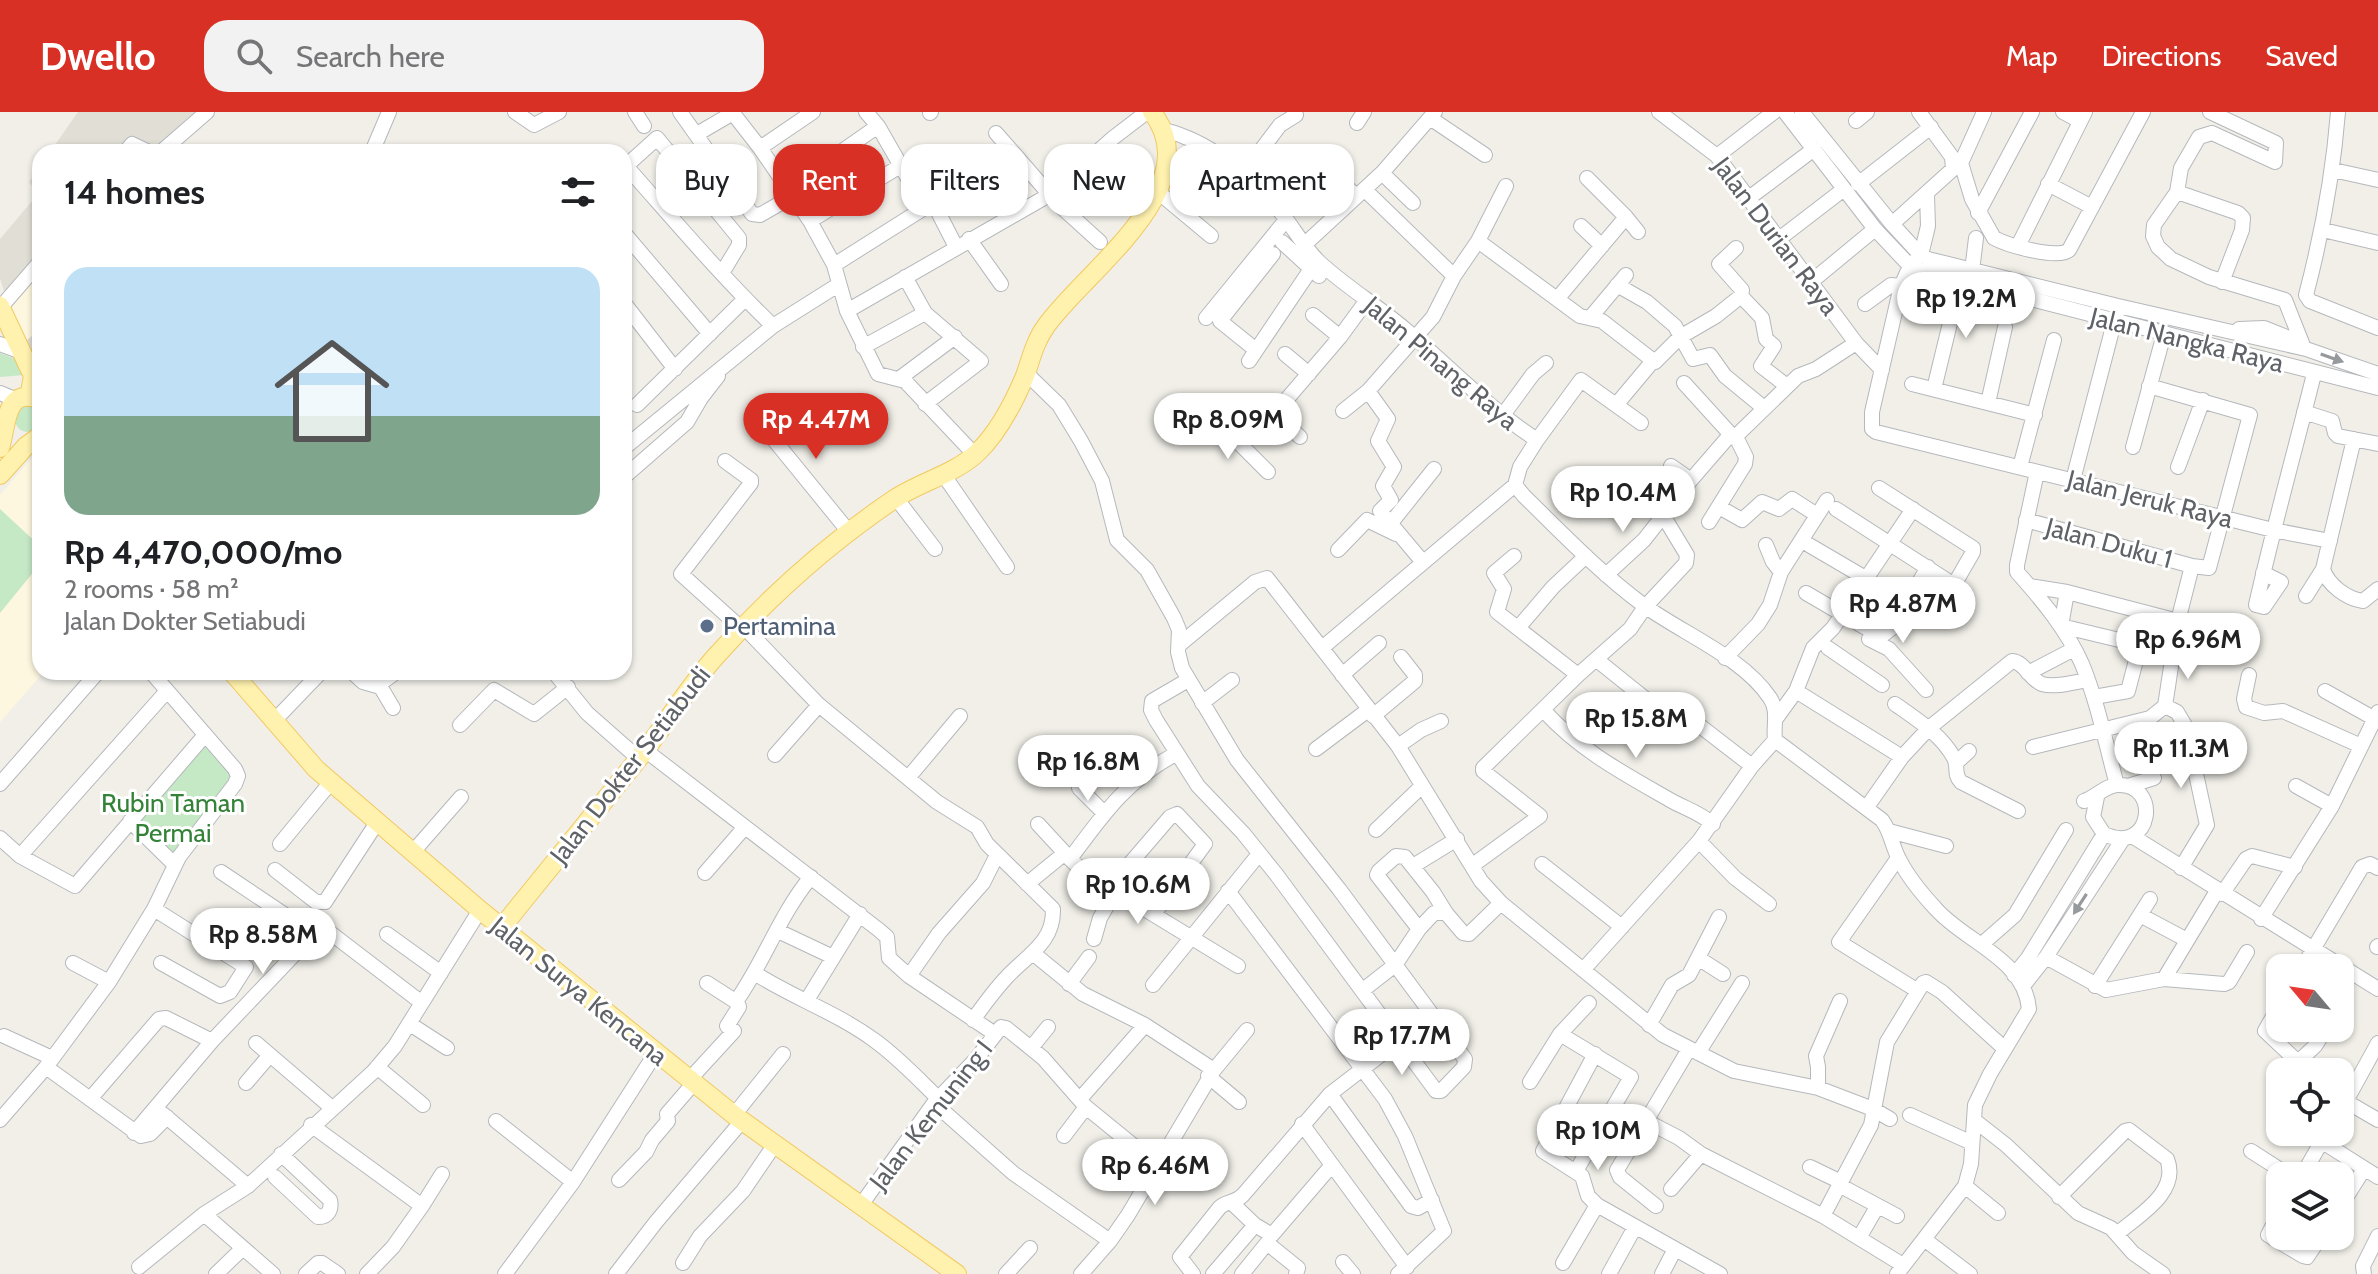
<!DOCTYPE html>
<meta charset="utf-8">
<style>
:root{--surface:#fff;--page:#f2f2f2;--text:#202124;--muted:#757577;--line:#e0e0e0;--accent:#d93025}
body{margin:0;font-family:Cabin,sans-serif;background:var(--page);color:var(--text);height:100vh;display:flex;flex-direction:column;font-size:30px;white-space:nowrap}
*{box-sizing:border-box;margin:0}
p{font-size:26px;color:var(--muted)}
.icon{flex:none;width:44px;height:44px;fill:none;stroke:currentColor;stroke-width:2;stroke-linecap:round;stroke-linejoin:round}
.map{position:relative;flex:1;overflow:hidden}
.side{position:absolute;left:32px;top:32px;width:600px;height:536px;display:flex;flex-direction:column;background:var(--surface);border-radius:24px;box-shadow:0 2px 6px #0004}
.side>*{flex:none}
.top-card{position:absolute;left:656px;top:32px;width:760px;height:72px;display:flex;gap:16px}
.needle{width:52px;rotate:299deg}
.controls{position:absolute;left:2266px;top:842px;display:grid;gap:16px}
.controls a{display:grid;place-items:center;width:88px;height:88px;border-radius:16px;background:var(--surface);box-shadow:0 2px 6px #0004;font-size:40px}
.price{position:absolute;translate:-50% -68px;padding:0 18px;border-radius:28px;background:#fff;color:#222;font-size:26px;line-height:52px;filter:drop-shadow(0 2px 4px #0008)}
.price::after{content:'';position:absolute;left:50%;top:48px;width:24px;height:18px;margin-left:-12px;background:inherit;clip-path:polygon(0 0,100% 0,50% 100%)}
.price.current{background:var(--accent);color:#fff}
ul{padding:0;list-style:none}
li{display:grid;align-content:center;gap:16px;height:424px;padding:0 32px}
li+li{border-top:2px solid var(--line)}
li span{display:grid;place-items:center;height:248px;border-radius:24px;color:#555}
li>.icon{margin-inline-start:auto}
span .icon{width:144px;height:144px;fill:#fffc;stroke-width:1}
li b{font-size:34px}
h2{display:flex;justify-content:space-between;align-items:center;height:96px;padding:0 32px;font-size:34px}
.tag{padding:0 28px;border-radius:24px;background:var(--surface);box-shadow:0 2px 6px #0004;font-size:28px;line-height:72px}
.tag.current{background:var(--accent);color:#fff}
header{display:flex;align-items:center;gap:48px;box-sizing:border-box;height:112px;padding:0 40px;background:var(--accent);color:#fff}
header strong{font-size:38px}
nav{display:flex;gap:44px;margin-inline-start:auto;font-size:28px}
.search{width:560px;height:72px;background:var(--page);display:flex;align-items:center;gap:20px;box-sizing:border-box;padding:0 28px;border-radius:24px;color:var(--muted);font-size:30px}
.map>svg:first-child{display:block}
</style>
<header>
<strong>Dwello</strong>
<div class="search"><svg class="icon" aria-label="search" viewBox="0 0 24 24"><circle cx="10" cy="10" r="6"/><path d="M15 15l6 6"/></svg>Search here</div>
<nav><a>Map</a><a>Directions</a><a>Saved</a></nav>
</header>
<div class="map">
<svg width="2378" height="1162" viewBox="0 0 2378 1162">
<rect width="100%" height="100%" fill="#f1efe8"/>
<path fill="#fef7e0" d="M40,154V217L26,229L8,193Z
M36,341L40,342V560H44L0,610V383Z"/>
<path fill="#e1ded6" d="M78,0H198L157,39L50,40Z
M40,54V143L6,184L0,167V127L38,82L29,70Z
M40,217V261L26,229Z"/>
<path fill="#c5e8c5" d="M0,241L18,248L24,263L0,265Z
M15 307a13 13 0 1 1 26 0a13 13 0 1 1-26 0Z
M0,397L40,434V452L0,501Z
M205,623L238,664L175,753L130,709Z"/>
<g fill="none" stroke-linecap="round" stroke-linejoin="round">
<defs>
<path id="minor" d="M515,0L534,13L559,0
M635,0L644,14
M680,0L752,102L760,103L793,84
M732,0L760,36L810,109L834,153L847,199L878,262L905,269L975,343
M866,0L878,14L925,96
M1659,0L1717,44L1856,231L1882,258
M1785,0L1875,117L1910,154L1918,158L2378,276
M1802,0L1892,112L1915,137L1928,147L2118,194L2306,237L2378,262
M1984,0L1961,51L1972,87L1994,126C2007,133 2058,148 2069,138L2143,0
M2063,0L2080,9
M2210,0L2276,31L2275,50L2212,21
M2338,0C2333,63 2322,122 2306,183L2310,189L2378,216
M930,1L931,0
M1430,6L1485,43
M1856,9L1867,0
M1357,11L1364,0
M1164,18C1209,29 1249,62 1278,97C1293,114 1301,132 1319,150C1346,175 1378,194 1406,218C1449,254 1489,297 1537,328L1520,355L1515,373L1524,384C1562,421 1599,460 1642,492C1681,521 1743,545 1770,586C1779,599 1773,614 1775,628L1882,708C1891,720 1892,734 1899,747C1908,765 1922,782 1936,797C1965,830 2025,847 2029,897L1990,962L1975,993L1971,1052L1965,1074L1897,1162
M996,21L1057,91L1100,130
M2212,21L2199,25L2181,56L2177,80L2154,113L2153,124L2158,135L2171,147L2209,165L2285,188L2302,231
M697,22L733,1
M760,36L813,0
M125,40L132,32L149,40
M161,40L207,0
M372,40L389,0
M1314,43L1356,84
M1717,44L1774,0
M2333,58L2378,68
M1382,61L1413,91
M1243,62L1280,13L1296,3
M1858,72L1931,15
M2048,72L2090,94
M788,77L878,14
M1365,78L1454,164
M1157,79L1211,124
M2177,80L2238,101L2243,106L2242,118L2222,170
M1927,83L1928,114L1921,143L1910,154L1901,174L1872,300V317L1876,320L2273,418L2330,429
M1749,86L1814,37
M933,90L956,135
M1978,101L2032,0
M1626,105L1638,120
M810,109L902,53
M1892,112L1953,57L1952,45L1919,0
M1581,114L1602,134
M2323,118L2378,131
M624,121L710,222
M969,127L1001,172
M1779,127L1844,77
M1478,129L1580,204L1602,209L1655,250L1680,225L1716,204L1741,184L1742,178L1719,152L1736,136
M1282,130L1319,164
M1304,133L1382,61L1435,0
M2018,134L2085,0
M834,153L929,93L941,78L946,52
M1972,159L1976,126
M722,161L739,133V126L657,26L626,54C674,108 721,164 773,214
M905,165L925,201L981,249L925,292
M1812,169L1875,117
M1617,173L1647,190L1675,214L1693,247L1710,243L1725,264L1764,296
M1741,184L1762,206L1766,227L1774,234L1761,254L1787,274
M1557,187L1626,105L1587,66
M624,191L675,257
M1865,192L1891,173L1901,174
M1,195L40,150
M847,199L1049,83L1113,26L1147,0
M1313,203L1340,225
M1206,206L1285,109
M1590,206L1626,163
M2239,217L2264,216L2299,230
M0,232L24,241
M863,235L925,201
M1256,238L1220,209L1273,142
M1285,242L1309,262
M1249,249L1317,148
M1026,261L1059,293L1081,329L1102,369L1117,428L1147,458L1174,506L1179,518L1178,540L1182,556L1237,648L1339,777L1465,947L1464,955L1441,979H1436L1276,762L1243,721L1198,674L1156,608L1151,598L1152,589L1188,568
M900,266L955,225
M1684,271L1734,326L1798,264L1816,257L1856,231
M1912,272L2035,303
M1934,277L1960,170
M1368,279L1388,307L1378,329L1394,355L1383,374L1391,388L1380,399L1422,449
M0,281L17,288
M1988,291L2005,215
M637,293L745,187
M1616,293L1652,250
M1343,299L1368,279L1433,205L1454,164L1478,129L1506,74
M2304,300L2332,309L2335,321L2338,324L2378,332
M1275,301L1340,225L1367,188
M753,302L849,420
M1503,303L1533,262L1546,251
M2354,327L2323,457C2328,473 2347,487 2363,489L2378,477
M1537,328L1581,268L1641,311
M2133,335L2164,222
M624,336L773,214L838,173
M725,349L751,368V371L681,462L742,517
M2020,355L2054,228
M2178,355L2203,288
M1268,360L1232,324L1255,291H1264L1300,325
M2037,360L2017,453V460C2042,488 2067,518 2082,552C2098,591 2106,633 2117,673
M943,362L1007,455
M624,365L687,310L701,286L718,264
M1691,368L1730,323
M2073,368L2116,203
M896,386L935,437
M1719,395L1742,408L1762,390L1779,397L1792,387L1817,403
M1836,397L1954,473L1973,440V436L1879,376
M2026,408L2192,454L2209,456L2250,303L2149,274
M1709,410L1745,352L1746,345L1736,325
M1391,411L1434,357
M1766,433L1773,450L1781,460
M1809,433L1867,467
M1338,438L1367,408L1396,422
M1514,444L1494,461L1504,477L1497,500L1578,563
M2263,461L2281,470L2264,495L2256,493C2273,417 2294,342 2313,266V260
M1606,463L1644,428L1691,368L1671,354
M2030,474L2067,480L2178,509
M2067,480L2061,514L2140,533L2128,579L2094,585
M1806,481L1878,523H1883L1892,516L1928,455
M2306,484L2323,457
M744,515L819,593L937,690L977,715L987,732L1053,797C1054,832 1025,844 1005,867C993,880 983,894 973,908
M1518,516L1553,475L1586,444
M1869,527L1889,537L1926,578
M1179,533L1255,470L1267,466L1398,634L1481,769L1501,791L1663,923L1734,959L1818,976L1873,997L1890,1007
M1322,536L1515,373
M1828,536L1882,573
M1725,546L1758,512L1770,493L1781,460L1827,388
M1597,548L1658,597L1665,598L1673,593L1752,654
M352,560L363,570L377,574L396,560
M554,560L587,601L638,646
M2028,561L2074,537
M1342,563L1379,531
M2249,563L2244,587L2246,595L2264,601L2283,599L2361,634
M380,574L393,596
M1796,579L1902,645
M2325,579L2375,607
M1202,591L1232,568
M1895,592C1916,607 1941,622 1954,646C1959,655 1953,662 1961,670L2018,699
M2165,594L2177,600L2186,615L2207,713L2181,756
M1544,599C1581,639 1623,661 1670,688C1686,697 1697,699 1713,712
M1373,604L1415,569V563L1401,545
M1775,608L1796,579L1813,536L1833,516L1913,397
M273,610L321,560
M460,613L494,578L534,602L568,575
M1398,634L1421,618L1441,609
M2033,635L2150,606L2165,594L2178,509L2192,454
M1316,637L1368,598
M645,638L879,818L887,825L889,846L909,864L995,922
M775,643L819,593
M1956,651L1969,639
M908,666L960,604
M0,672L98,560
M2128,674L2154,666
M2296,674L2332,694
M1079,676L1104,701
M2084,689C2096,685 2106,673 2118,673C2161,671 2153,744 2104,722L2093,705L2097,685
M1867,695L1902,645L1929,616L2012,549C2025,550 2029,567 2042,572C2056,576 2074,570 2088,568
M130,709L175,753
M1038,712L1074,751L1092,765L1238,854
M1376,718L1422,674
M1889,719L1946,734
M2132,724L2378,877
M0,726L20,744L75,774L205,623
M1699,729L1735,766L1769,792
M280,732L331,670
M412,741L461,685
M20,744L167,579
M1898,746L1839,830L1918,879
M1070,747C1104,701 1126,669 1177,641
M1542,752L1622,815
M1473,753L1540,704L1483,659V656L1578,563L1630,517L1645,495L1686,451L1687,443L1664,405
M1413,754L1457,727
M275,758L316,790H325L378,709
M705,761L745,715
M1027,772L1065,741
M1109,776L1170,705L1177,702L1205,732L1154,802
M1228,779L1385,987L1405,1024L1444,1119L1398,1162
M2222,782L2246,747L2252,744L2295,755
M154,797L246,855L230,880L220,884L161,851
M2140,803L2187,828
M2261,807L2332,694L2378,600
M1419,817L1377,763L1379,759L1396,744L1405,745L1433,780L1446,801
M328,819L422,891
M778,819L833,845
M387,822L441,861
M1094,827L1100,806L1115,780
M1982,832L2015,803L2066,718
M2377,835L2378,834
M1034,842L1083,882L1145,913L1214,958L1128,1103L1110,1129L1081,1162
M2046,845L2106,878L2164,867L2224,872L2229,870L2247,840
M1698,846L1723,862
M73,851L109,870
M2302,856L2362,755L2370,752L2378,756
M1583,858L1699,729L1752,654L1775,628
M756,862C794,886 837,901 874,928C898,945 918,967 939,987
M2014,863L2028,846L2104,722
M909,864L939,821L983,771L997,743
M2164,867L2217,779
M707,871L735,889L737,888C765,848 780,802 811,765
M1069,872L1089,845
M1153,873L1259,742
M2023,874L2046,845L2123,727
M2095,874L2150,787
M1363,878L1395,853L1419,817L1434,801H1446L1463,821L1469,822L1501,791
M807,888L860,802
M2280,892L2265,919L2298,950L2301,960
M410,912L447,936
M1649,913L1672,873L1689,863L1719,805
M1560,922L1631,965L1576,1059
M4,924L52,946
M256,931L332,996
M1031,936L1048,915
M1698,941L1742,871
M1595,942L1543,1039L1582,1064L1588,1084L1597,1093L1720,1162
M2298,950L2315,934L2326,916
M46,955L141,1024L150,1022L167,1005
M377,955L423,993
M1214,958L1247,918
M1208,964L1239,990
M689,968L734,919L727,914L739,895L737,888
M1530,970L1560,922L1589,891
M246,971L270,943
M1818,976V955L1816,944L1840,889
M1330,982L1411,1094L1418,1096L1432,1088
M90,987L159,907L166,906L212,929
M1080,987L1145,913
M2347,990L2378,1008
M934,991L1013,1061L1110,1129
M2340,1000L2378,931
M163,1002L248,1074
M734,1003L783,942
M1910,1003L1972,1031
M0,1008L46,955L109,870L154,797L179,745L235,672L238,664L235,657L151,560
M1974,1008L2006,1033L2078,1101L2111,1116L2133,1141L2163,1162
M496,1009L573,1070
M1648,1010L1679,1026L1701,1042L1823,1104L1903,1153
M1302,1012L1407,1155
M311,1013L422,1094L442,1062
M134,1021L212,929L310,826L309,819L221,760
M1064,1024L1086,995
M2321,1029L2378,1065
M2251,1039L2290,1064
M1810,1055L1841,1070
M2302,1064L2327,1020
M275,1065L318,1105C328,1105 332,1098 330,1088L281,1042
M619,1068L646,1040L652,1028L668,1009L667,1002L693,972
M1839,1073L1897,1104
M1965,1074L1998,1101
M1671,1077L1701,1042
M2059,1085L2125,1019L2129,1018L2167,1047C2180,1080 2139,1103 2118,1121
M1232,1091L1255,1113L1272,1123L1332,1053
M861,1093L934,991L977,946L1001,915L1006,916L1043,946L1086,995L1156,1052
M1656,1094L1620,1065L1617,1058L1689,937
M2340,1095L2364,1057
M2280,1100L2268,1123L2303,1144L2307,1145L2321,1124
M204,1102L273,1162
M1823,1104L1871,1013L1887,930L1923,871L1926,870L1942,880L2005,937
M1859,1126L1877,1095
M1924,1127L1970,1162
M1343,1150L1353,1162
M683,1151L700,1124L743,1079L775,1032
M1563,1151L1597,1093
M139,1155L204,1102L248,1074L373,960L395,934L480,798
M216,1162L243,1136
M306,1162L318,1151H322L338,1162
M367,1162L393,1135L422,1094
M505,1162L573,1070L655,942
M616,1162L656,1110L742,1009
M1006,1162L1030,1136
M1193,1162L1180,1145L1220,1095C1227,1089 1235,1091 1243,1083L1330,982L1400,928
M1213,1162L1255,1113
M1242,1162L1267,1131L1298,1156L1296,1162
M1609,1162L1635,1115
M1662,1162L1675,1137
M2364,1162L2363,1154L2378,1124"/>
<path id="major" d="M0,194L33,264L29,285
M0,336C7,315 4,273 40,288
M0,363L26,334L40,324
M232,560L316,657L480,798L734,1003L957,1162
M502,815C549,757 596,699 643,641C668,609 689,574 716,544C768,486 828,432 893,388C919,370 953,363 977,341C998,321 1014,290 1025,264C1031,247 1035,229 1046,214C1084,160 1210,75 1152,0"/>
</defs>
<use href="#minor" stroke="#b5b8bc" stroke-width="16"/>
<use href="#major" stroke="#f2c960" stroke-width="20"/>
<use href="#minor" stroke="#fff" stroke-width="14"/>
<use href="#major" stroke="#fff2af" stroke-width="18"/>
</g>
<defs><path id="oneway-solid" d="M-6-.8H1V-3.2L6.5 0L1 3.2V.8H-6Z" transform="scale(2)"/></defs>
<g fill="#979a9d">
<use href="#oneway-solid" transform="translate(2332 246) rotate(19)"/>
<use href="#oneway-solid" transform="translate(2080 792) rotate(123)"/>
</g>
<circle fill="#5c6f8a" stroke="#fff" stroke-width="3" cx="707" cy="514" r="8"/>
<g text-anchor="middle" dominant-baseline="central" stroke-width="6" stroke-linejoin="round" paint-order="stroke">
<g font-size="26" fill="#5f6368" stroke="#fff">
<text transform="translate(1776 124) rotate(53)">Jalan Durian Raya</text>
<text transform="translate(2187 228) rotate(14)">Jalan Nangka Raya</text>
<text transform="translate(1441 251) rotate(40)">Jalan Pinang Raya</text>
<text transform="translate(2150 387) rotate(14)">Jalan Jeruk Raya</text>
<text transform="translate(2109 431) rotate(15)">Jalan Duku 1</text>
<text transform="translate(630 653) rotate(-52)">Jalan Dokter Setiabudi</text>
<text transform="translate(579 879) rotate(39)">Jalan Surya Kencana</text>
<text transform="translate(931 1003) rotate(-52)">Jalan Kemuning I</text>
</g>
<g font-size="26" fill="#4e5e75" stroke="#fff" text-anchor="start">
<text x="723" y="514">Pertamina</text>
</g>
<g font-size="26" fill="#348238" stroke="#fff">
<text x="173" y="691">Rubin Taman<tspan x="173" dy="30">Permai</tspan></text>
</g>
</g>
</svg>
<div class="controls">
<a><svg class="needle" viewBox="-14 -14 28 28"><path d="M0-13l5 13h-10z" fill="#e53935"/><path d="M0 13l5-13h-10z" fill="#757577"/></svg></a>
<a><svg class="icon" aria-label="locate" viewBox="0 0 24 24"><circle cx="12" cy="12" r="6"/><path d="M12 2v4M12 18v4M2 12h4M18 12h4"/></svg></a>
<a><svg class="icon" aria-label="layers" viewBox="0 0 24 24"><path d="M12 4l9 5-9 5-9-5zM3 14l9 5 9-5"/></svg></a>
</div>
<b class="price" style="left:1966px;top:228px">Rp 19.2M</b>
<b class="price current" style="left:816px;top:349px">Rp 4.47M</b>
<b class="price" style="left:1228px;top:349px">Rp 8.09M</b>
<b class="price" style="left:1623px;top:422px">Rp 10.4M</b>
<b class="price" style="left:1903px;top:533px">Rp 4.87M</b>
<b class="price" style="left:2188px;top:569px">Rp 6.96M</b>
<b class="price" style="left:1636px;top:648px">Rp 15.8M</b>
<b class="price" style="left:2181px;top:678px">Rp 11.3M</b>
<b class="price" style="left:1088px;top:691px">Rp 16.8M</b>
<b class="price" style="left:1138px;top:814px">Rp 10.6M</b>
<b class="price" style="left:263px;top:864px">Rp 8.58M</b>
<b class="price" style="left:1402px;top:965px">Rp 17.7M</b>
<b class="price" style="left:1598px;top:1060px">Rp 10M</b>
<b class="price" style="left:1155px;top:1095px">Rp 6.46M</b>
<div class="top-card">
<a class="tag">Buy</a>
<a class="tag current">Rent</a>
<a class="tag">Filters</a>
<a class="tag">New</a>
<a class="tag">Apartment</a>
</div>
<section class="side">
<h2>14 homes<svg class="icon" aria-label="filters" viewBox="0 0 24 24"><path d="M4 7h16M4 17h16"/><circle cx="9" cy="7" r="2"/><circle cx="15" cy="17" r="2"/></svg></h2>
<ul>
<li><span style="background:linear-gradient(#bfe0f5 60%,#7fa58c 0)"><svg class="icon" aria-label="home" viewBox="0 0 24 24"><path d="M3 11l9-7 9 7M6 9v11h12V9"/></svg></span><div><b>Rp 4,470,000/mo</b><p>2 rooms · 58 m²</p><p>Jalan Dokter Setiabudi</p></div></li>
</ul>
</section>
</div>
